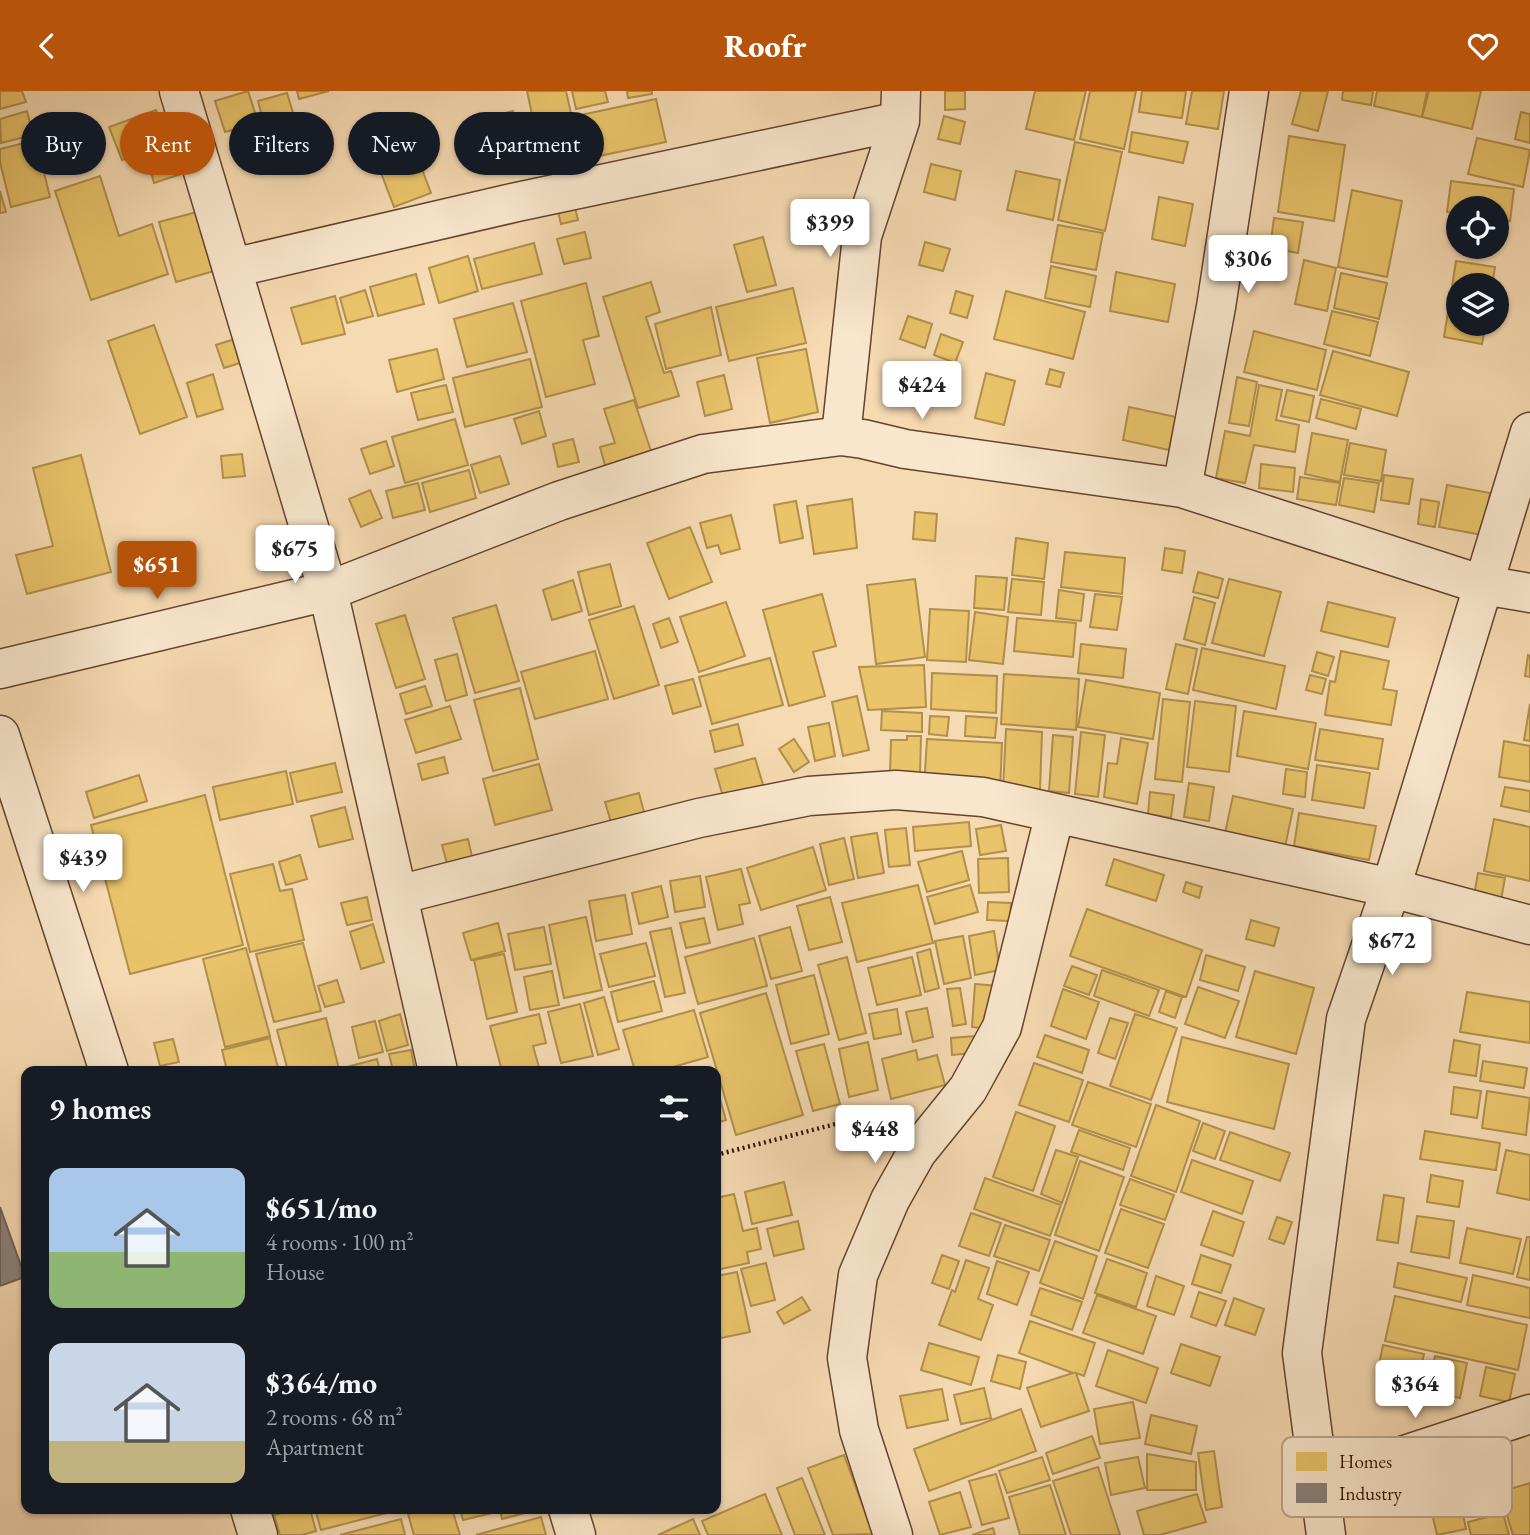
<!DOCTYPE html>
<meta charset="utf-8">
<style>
:root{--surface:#171b24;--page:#242831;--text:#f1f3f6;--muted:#9ea1a6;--accent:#b45309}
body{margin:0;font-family:"EB Garamond",serif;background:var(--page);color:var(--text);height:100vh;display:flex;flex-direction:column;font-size:26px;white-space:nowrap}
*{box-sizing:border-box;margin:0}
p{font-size:23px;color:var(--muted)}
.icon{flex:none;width:38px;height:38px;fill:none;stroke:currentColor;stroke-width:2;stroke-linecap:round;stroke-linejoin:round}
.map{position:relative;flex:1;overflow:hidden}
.panel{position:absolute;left:21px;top:975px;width:700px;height:448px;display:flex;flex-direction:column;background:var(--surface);border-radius:14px;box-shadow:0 2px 5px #0004}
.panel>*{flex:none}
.top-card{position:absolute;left:21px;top:21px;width:700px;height:63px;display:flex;gap:14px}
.tools{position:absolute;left:1446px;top:105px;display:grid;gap:14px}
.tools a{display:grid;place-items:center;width:63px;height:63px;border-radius:50%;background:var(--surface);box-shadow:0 2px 5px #0004;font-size:35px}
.price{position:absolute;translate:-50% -60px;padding:0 16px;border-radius:7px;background:#fff;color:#222;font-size:23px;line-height:46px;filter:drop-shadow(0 2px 4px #0008)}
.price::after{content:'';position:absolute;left:50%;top:42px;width:21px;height:16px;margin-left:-10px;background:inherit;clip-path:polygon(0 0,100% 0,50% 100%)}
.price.current{background:var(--accent);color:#fff}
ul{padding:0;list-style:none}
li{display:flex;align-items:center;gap:21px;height:175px;padding:0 28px}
li span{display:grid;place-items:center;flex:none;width:196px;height:140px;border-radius:14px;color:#555}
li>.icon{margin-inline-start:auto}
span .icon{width:84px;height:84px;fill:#fffc;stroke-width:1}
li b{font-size:30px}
h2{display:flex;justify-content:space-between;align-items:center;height:84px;padding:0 28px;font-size:30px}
.chip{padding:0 24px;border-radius:32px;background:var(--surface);box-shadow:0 2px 5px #0004;font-size:24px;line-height:63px}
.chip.current{background:var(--accent);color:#fff}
header{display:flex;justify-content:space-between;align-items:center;height:91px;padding:0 28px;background:var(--accent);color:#fff;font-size:32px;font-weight:800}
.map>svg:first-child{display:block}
</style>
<header><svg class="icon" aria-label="back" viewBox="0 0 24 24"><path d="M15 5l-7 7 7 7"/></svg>Roofr<svg class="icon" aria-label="heart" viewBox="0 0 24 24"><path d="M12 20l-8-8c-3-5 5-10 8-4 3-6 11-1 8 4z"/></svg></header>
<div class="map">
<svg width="1530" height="1444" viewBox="0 0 1530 1444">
<rect width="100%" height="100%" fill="#f6dab2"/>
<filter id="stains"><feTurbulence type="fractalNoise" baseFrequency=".00286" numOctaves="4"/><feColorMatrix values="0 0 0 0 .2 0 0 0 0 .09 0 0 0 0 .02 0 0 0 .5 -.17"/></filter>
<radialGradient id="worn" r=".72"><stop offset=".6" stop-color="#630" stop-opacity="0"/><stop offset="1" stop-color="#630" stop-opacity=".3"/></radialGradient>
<path fill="#e9c46a" stroke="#b28f4b" stroke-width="2" d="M0,0H22L26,11L0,18Z
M248,0L258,31L225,41L215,10Z
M297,0H329L299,8Z
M527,0H566L580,63L542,71Z
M572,0H605L608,11L576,18Z
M627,0H652V3L628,7Z
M945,0H965V18L945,19Z
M1035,0H1086L1074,49L1026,38Z
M1090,0H1136L1124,58L1080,48Z
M1142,0H1186L1182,27L1139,21Z
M1192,0H1224L1218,38L1186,33Z
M1301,0H1328L1318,40L1292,33Z
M1343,0H1373L1371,14L1342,9Z
M1377,0H1427L1422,26L1374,15Z
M1429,0H1481L1472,38L1422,26Z
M287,2L294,25L264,33L258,10Z
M656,8L666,51L585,68L576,25Z
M156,19L169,53L122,69L109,36Z
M27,20L33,44L1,52L0,28Z
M513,20L520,41L497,48L490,26Z
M1521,21L1530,23V52L1515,48Z
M944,25L965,31L960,53L938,48Z
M1132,41L1188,51L1183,72L1129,61Z
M409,44L431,102L394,116L372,58Z
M1289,45L1345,54L1334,130L1278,121Z
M1477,47L1530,59L1523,96L1468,83Z
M36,49L50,106L11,116L0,71V58Z
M1075,51L1122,61L1105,140L1058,129Z
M177,61L184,82L154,92L148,71Z
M931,73L961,80L955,109L924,101Z
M1016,80L1060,89L1053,129L1007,119Z
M100,85L119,145L152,133L168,183L91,209L55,100Z
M1451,90L1514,98L1510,130L1496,128V117H1458V123L1447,121Z
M1352,99L1402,110L1387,186L1338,176Z
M0,100L6,121L0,122Z
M1159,106L1193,113L1185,155L1152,148Z
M573,108L578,129L561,133L556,112Z
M197,121L214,180L176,191L159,131Z
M1274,127L1303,131L1298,162L1270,157Z
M1058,134L1103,142L1096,179L1051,171Z
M585,141L591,167L564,173L557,148Z
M763,146L776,194L747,201L734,154Z
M925,151L950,158L943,180L919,174Z
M534,152L542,183L482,198L474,168Z
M468,165L478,200L439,212L429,177Z
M1304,169L1336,177L1327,220L1295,213Z
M1456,170L1495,176L1492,194H1458V233H1486L1482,253L1444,246Z
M1051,175L1096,185L1090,216L1045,207Z
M1116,181L1175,193L1168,231L1110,220Z
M1341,182L1387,192L1379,228L1334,217Z
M416,183L424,213L378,225L370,196Z
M651,191L660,221L646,226L664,282L671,280L679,305L638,317L603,206Z
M586,192L599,245L583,249L595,293L546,306L521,210Z
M793,197L806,252L729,270L716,216Z
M365,199L373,225L347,232L340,207Z
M956,200L973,205L967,227L950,222Z
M1006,200L1085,221L1073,268L994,248Z
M335,205L345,243L302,253L291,217Z
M513,212L527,261L467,276L454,228Z
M711,216L721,264L666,278L655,233Z
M1332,220L1378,231L1370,265L1324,253Z
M908,225L932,233L925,257L900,248Z
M154,234L187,326L140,343L108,250Z
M1254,240L1326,259L1317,299L1244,281Z
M941,243L963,251L955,272L934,264Z
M238,247L246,270L224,277L216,254Z
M437,258L444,288L397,301L389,269Z
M806,258L818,321L770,332L757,267Z
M1333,260L1409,281L1397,325L1320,304Z
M530,268L542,316L465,336L453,287Z
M1050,278L1064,282L1060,296L1046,293Z
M986,282L1015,290L1004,334L975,327Z
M213,283L223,318L197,326L187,292Z
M724,284L732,318L705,325L697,291Z
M1237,286L1257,291L1249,335L1229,332Z
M446,294L453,321L418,329L411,302Z
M1259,294L1282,299L1276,329L1299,334L1295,361L1254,354L1245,392L1216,387L1225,340L1250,345Z
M1287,299L1314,305L1309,331L1281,325Z
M1321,308L1361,318L1356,338L1316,327Z
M634,309L655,372L608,386L600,356L615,352L604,318Z
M1129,316L1176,326L1169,359L1123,349Z
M539,320L546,345L522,353L514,328Z
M455,328L468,374L405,392L392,346Z
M1312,342L1348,349L1340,391L1305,383Z
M573,348L579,371L558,376L553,353Z
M386,350L394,375L370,383L361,358Z
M1350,352L1386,359L1381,390L1344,384Z
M242,363L245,385L223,387L221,365Z
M81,364L111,481L27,503L16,464L53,455L33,377Z
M500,365L509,393L480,402L471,374Z
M1261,373L1295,377L1293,401L1259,397Z
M469,379L476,407L430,421L422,392Z
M1384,384L1413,388L1409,413L1381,409Z
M1300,386L1340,392L1336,414L1297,408Z
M1344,387L1379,392L1374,421L1339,414Z
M418,392L425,419L393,427L386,400Z
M1447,394L1490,402L1482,444L1439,436Z
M370,399L382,427L361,436L349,408Z
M852,408L857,457L814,463L807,415Z
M1421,408L1439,411L1435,436L1418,433Z
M796,410L803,447L780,452L774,414Z
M915,421L937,423L935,450L913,448Z
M731,424L740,458L721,463L718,454L707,457L700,432Z
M690,436L712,491L669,508L647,452Z
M1016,447L1048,452L1044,488L1012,484Z
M1165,457L1185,460L1182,482L1162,479Z
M1065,461L1125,467L1122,503L1061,496Z
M610,473L621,515L589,524L578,481Z
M1198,481L1223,488L1218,507L1193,501Z
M976,485L1007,487L1004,519L974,517Z
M915,488L925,566L876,573L867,494Z
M1012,488L1044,491L1041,524L1008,521Z
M1229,488L1281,501L1264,565L1212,552Z
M573,489L582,520L552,529L543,499Z
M1059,499L1084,503L1081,530L1056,527Z
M822,503L836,555L813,561L825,605L789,615L763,519Z
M1095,503L1122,506L1117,539L1090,536Z
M1194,506L1215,512L1205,554L1184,548Z
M726,511L745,565L699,581L680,526Z
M1328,511L1395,527L1388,556L1321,540Z
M496,514L519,590L475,602L453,527Z
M634,515L659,594L614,608L589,529Z
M930,518L969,520L966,571L927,569Z
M975,521L1008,526L1003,573L969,569Z
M405,524L425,588L396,597L376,533Z
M669,527L678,551L661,557L653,533Z
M1017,527L1076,532L1073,566L1014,560Z
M1081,553L1126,558L1123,587L1078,582Z
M1176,553L1197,558L1188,603L1166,598Z
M1202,557L1285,575L1276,618L1193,599Z
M595,560L608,608L535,628L521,581Z
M1341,560L1389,570L1383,598L1397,600L1391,634L1325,624L1330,590L1335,591Z
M1317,561L1334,566L1328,585L1312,580Z
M457,563L467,604L446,610L435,569Z
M1528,564L1530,565V586L1525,585Z
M770,567L783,614L712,633L699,586Z
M924,574L926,616L868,619L859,576Z
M932,582L997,585L996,622L931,618Z
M1004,583L1079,588L1076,639L1001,633Z
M1310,584L1326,588L1322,603L1306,599Z
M693,588L701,615L673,623L665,595Z
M1086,589L1160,602L1153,648L1078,636Z
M425,595L432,615L406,623L400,603Z
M520,597L538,668L493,680L474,609Z
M857,605L869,659L843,665L832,611Z
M1163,608L1190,611L1182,691L1155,688Z
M1195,610L1236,615L1229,681L1187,676Z
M1530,613V650L1524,649Z
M450,615L461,648L416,662L405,629Z
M882,620L922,622V641L881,639Z
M1244,620L1316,632L1308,678L1237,665Z
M930,625L949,626L947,645L929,643Z
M966,625L997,627L995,647L965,645Z
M829,632L835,665L815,670L808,636Z
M738,633L743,654L715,661L710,640Z
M1006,638L1042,641L1040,699L1003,698Z
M1320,638L1383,648L1378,678L1315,669Z
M1081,641L1105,644L1098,706L1075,703Z
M1053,644L1073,646L1069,702L1049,700Z
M907,645H921L920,684L890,683L891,649H907Z
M1121,647L1148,652L1137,713L1104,706L1108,672L1117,673Z
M794,648L809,671L794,681L779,658Z
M927,648L1002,652L1000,701L924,697Z
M1504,650L1530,655V691L1499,686Z
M444,666L448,682L422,689L418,673Z
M755,667L764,697L724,709L715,678Z
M335,672L342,701L297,711L290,682Z
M539,673L552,719L495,734L483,688Z
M1317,674L1370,682L1364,717L1312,709Z
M1286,678L1307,681L1305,706L1283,703Z
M286,680L293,713L220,729L213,696Z
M139,684L147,710L94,727L86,701Z
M1189,692L1214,696L1209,730L1184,726Z
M1505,696L1530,700V721L1501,715Z
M1150,701L1174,704L1171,727L1148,723Z
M639,702L646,729L613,738L605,711Z
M205,704L243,854L130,883L91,734Z
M1233,705L1293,718L1285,756L1225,742Z
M345,716L353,748L319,756L311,725Z
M1299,722L1376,735L1369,769L1294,755Z
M1494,728L1530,736V790L1484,780Z
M969,731L971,755L915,760L913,736Z
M1001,734L1006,760L980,764L976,738Z
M906,737L910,774L889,776L885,739Z
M877,742L884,782L858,787L851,746Z
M844,747L854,788L829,794L820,753Z
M468,748L473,770L448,776L442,754Z
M813,756L826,799L761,819L747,777Z
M962,760L969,789L927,801L918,771Z
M300,764L307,788L286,794L279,771Z
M1008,767L1009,801L979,802L978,768Z
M1114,768L1164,784L1156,810L1106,794Z
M273,773L280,800L292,798L304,849L250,861L230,783Z
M741,778L750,812L739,814L743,833L718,839L706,786Z
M1478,782L1505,787L1499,820L1472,815Z
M700,785L705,816L675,821L670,790Z
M1186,791L1202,796L1199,807L1183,801Z
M918,794L933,852L857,871L842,812Z
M970,794L978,821L935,833L927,806Z
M661,795L668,826L639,833L632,802Z
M625,804L632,843L596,850L589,810Z
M367,806L372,829L347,834L341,812Z
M830,806L842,851L809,859L797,815Z
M988,811L1011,812L1010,830L987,829Z
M1087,818L1202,859L1186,906L1070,865Z
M586,826L602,899L564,907L549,834Z
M704,827L710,852L686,857L680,832Z
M1251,829L1279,837L1274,855L1246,848Z
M498,832L505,860L471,869L463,842Z
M373,833L384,871L361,878L350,841Z
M544,836L551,873L515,879L508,843Z
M790,836L802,880L771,888L759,845Z
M671,837L685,902L665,906L650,841Z
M994,840L1000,879L975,884L969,845Z
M963,845L971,887L944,893L935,850Z
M754,847L767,895L698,913L685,866Z
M303,852L321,920L274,931L256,863Z
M646,852L655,885L609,896L600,863Z
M246,857L270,945L225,956L203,868Z
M930,858L939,897L925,901L917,862Z
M504,863L517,921L487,928L474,869Z
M1206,864L1245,876L1238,900L1200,889Z
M847,866L866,942L839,949L818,874Z
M912,866L921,904L877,914L868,877Z
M1072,875L1097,884L1089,904L1064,895Z
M1102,879L1159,899L1149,925L1094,905Z
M552,880L559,914L530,919L524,886Z
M1255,880L1314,897L1296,963L1236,946Z
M814,884L829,943L791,953L776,894Z
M337,889L344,911L325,916L318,895Z
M654,890L662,920L618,931L611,901Z
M975,893L999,895L996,939L972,936Z
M1198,896L1239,910L1225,947L1185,933Z
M960,897L966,933L953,935L947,898Z
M1063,898L1099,911L1086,948L1051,935Z
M1166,900L1182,906L1175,927L1159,921Z
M1467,901L1530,911V952L1460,941Z
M766,902L803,1024L736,1044L700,922Z
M604,906L619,958L598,964L584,912Z
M580,913L593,965L561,972L548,921Z
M927,917L933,946L913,951L906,921Z
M897,918L901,943L874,948L869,923Z
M694,919L708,966L659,980H635L623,939Z
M400,923L408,954L387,960L379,930Z
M539,923L546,952L533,955L540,980H502L490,935Z
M1135,923L1177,937L1151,1009L1110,995Z
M326,927L339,978L377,968L380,980H288L277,939Z
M1110,927L1128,932L1115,968L1098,962Z
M375,930L383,961L359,967L352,936Z
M1045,944L1089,959L1082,982L1037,966Z
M975,945V962L952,964L951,947Z
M1182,946L1289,973L1274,1038L1167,1011Z
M270,947L279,980H227L222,959Z
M173,948L179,971L160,975L154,952Z
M1454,949L1480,954L1476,985L1449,981Z
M868,951L878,999L849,1006L839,958Z
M824,953L840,1013L813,1020L796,960Z
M411,959L415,980H393L389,963Z
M916,959L918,969L937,964L945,994L891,1008L882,968Z
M1483,970L1527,977L1524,997L1480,990Z
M1034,972L1083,989L1069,1031L1019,1014Z
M1088,991L1151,1013L1136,1056L1072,1034Z
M716,994L726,1029L716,1032Z
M1454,996L1481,1000L1477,1027L1451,1023Z
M1487,1000L1530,1007L1526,1044L1482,1037Z
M1156,1014L1200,1030L1176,1101L1131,1085Z
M1016,1021L1055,1035L1033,1100L993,1086Z
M1203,1032L1225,1040L1215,1068L1193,1060Z
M1079,1039L1130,1057L1123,1079L1071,1061Z
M1425,1040L1500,1052L1496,1079L1420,1068Z
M1230,1041L1290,1062L1280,1090L1220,1069Z
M1056,1059L1078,1066L1062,1112L1041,1103Z
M1506,1059L1530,1064V1109L1497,1102Z
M1192,1069L1253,1090L1242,1123L1181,1101Z
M1080,1070L1124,1086L1099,1160L1055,1144Z
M1431,1084L1463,1090L1459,1116L1427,1111Z
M985,1087L1061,1114L1050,1145L974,1118Z
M1130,1088L1174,1104L1165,1129L1120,1114Z
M784,1091L792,1124L752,1133L745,1101Z
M734,1103L743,1140L757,1137L761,1158L747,1161L749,1172L716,1179V1107Z
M1384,1104L1404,1107L1398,1152L1377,1149Z
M1121,1118L1164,1133L1148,1177L1105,1162Z
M1213,1120L1244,1131L1233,1165L1201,1154Z
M971,1122L1001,1132L989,1165L959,1155Z
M1417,1125L1454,1130L1449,1167L1411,1161Z
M1277,1126L1292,1131L1284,1153L1269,1148Z
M798,1130L804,1158L774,1165L767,1138Z
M1005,1134L1050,1149L1039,1180L994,1165Z
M1467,1137L1521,1148L1513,1183L1460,1172Z
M1527,1146H1530V1189L1517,1186Z
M1055,1150L1097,1165L1083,1208L1040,1192Z
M942,1164L959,1170L949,1198L932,1192Z
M1201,1164L1231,1174L1221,1202L1192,1193Z
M1107,1168L1147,1182L1136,1216L1095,1202Z
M966,1169L989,1177L978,1208L993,1214L981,1249L939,1234L952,1199L955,1201Z
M997,1170L1029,1181L1017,1214L987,1203Z
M766,1172L775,1209L751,1215L741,1178Z
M1398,1172L1467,1187L1461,1211L1394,1196Z
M737,1181L750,1241L716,1248V1185Z
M1473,1184L1530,1197V1227L1467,1214Z
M1156,1185L1184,1195L1174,1224L1147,1215Z
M1040,1197L1082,1211L1072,1239L1031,1224Z
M1199,1201L1226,1210L1216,1235L1191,1226Z
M1097,1204L1156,1225L1143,1263L1083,1242Z
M1395,1205L1527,1234L1518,1279L1385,1250Z
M802,1206L810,1219L784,1233L777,1221Z
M1234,1207L1264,1218L1255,1244L1225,1234Z
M1030,1230L1095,1252L1084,1285L1076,1282L1089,1320L1041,1336L1027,1297L1073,1282L1019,1262Z
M929,1252L979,1266L971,1294L921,1279Z
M1181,1253L1220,1266L1210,1295L1171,1282Z
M1383,1254L1424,1263L1418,1289L1378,1279Z
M1108,1259L1158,1277L1146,1312L1096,1295Z
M998,1264L1026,1271L1020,1298L991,1290Z
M1435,1265L1467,1272L1460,1307L1428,1300Z
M1486,1276L1515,1283L1509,1311L1480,1305Z
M984,1297L991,1327L961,1333L954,1304Z
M942,1298L948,1329L907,1337L900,1305Z
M1133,1311L1140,1347L1100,1353L1094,1318Z
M1021,1318L1036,1360L929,1400L914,1358Z
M1151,1324L1197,1335L1191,1363L1145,1353Z
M1092,1345L1100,1367L1053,1383L1046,1362Z
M1214,1360L1222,1416L1206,1419L1198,1362Z
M1147,1363L1196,1371V1399H1147Z
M844,1364L873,1443L833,1444L808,1377Z
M1042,1366L1050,1389L1007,1402L999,1380Z
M1138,1366L1145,1397L1111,1404L1105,1372Z
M1098,1376L1120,1444H1071L1053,1390Z
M996,1383L1009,1427L982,1434L969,1390Z
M802,1387L825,1444H795L777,1397Z
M1530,1392V1444H1513L1500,1401Z
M1050,1394L1066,1444H1020L1009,1406Z
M960,1401L971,1436L940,1444L929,1411Z
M765,1403L782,1444H708L702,1430Z
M1197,1403L1206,1431L1160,1444H1144L1137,1420Z
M1459,1403L1466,1438L1437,1444L1429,1409Z
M297,1418H310L316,1440L302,1444H280L274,1424Z
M315,1418H398V1419L321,1439Z
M426,1418H452L460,1444H414L408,1423Z
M460,1418H495L496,1421L463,1429Z
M500,1418H540L502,1428Z
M1503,1422L1509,1444H1471L1468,1431Z
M541,1426L546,1444H476Z
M401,1428L405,1444H340Z
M693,1428L700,1444H658Z
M993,1437L995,1444H972Z"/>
<path fill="#8a817c" stroke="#706058" stroke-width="2" d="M0,1116L25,1186L0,1195Z"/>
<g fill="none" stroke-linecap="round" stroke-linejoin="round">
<defs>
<path id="minor" d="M179,0L328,500L438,980
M232,177L517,111L900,30
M841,345L862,145L900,30L901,0
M1182,397L1216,216L1249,0
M0,578L328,500L559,410L703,363L841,345L863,348L905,358L1182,397L1483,494L1530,502
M0,644L109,980
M398,804L699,727L809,705L896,699L983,706L1055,722L1391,797L1530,834
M1319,1392L1530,1323
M250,1418L258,1444
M568,1418L576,1444
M893,1444L859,1339L847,1267L858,1184L890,1109L917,1061L968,998L1002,936L1055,722
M1326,1444L1302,1262L1346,928L1391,797L1530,341"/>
</defs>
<use href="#minor" stroke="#634430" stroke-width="41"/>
<path stroke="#321204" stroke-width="4.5" stroke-dasharray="2 3.5" stroke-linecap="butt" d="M716,1064L886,1020"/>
<use href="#minor" stroke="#f9e7cd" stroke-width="38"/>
</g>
<rect x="1282" y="1346" width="230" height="80" rx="10" fill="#f9e7cd" stroke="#bda791" stroke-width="2"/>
<rect x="1296" y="1361" width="31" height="19" fill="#e9c46a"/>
<rect x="1296" y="1392" width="31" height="20" fill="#8a817c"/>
<g font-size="19" fill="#321204">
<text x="1339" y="1377">Homes</text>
<text x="1339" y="1409">Industry</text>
</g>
<rect width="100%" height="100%" filter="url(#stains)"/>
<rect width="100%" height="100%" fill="url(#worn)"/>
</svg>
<div class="tools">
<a><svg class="icon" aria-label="locate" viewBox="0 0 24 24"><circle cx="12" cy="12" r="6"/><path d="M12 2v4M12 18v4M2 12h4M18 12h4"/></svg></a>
<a><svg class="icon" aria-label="layers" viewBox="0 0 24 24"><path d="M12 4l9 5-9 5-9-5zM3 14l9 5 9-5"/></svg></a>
</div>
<b class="price" style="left:830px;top:168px">$399</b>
<b class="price" style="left:1248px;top:204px">$306</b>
<b class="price" style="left:922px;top:330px">$424</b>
<b class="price" style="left:295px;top:494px">$675</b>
<b class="price current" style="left:157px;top:510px">$651</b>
<b class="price" style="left:83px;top:803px">$439</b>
<b class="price" style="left:1392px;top:886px">$672</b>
<b class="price" style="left:875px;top:1074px">$448</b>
<b class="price" style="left:1415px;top:1329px">$364</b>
<div class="top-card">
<a class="chip">Buy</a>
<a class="chip current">Rent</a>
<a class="chip">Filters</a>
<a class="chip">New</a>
<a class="chip">Apartment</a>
</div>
<section class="panel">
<h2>9 homes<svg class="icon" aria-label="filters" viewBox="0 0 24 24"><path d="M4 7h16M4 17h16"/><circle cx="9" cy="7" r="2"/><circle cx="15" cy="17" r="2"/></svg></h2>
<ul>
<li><span style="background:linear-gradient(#a9c7e8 60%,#8fb573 0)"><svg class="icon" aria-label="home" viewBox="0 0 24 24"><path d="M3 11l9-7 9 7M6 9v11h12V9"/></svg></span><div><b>$651/mo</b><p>4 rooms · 100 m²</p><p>House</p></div></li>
<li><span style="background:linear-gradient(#c9d6e8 70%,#c2b280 0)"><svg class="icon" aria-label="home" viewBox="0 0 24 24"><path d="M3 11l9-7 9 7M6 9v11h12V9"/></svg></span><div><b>$364/mo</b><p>2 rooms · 68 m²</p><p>Apartment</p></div></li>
</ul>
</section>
</div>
